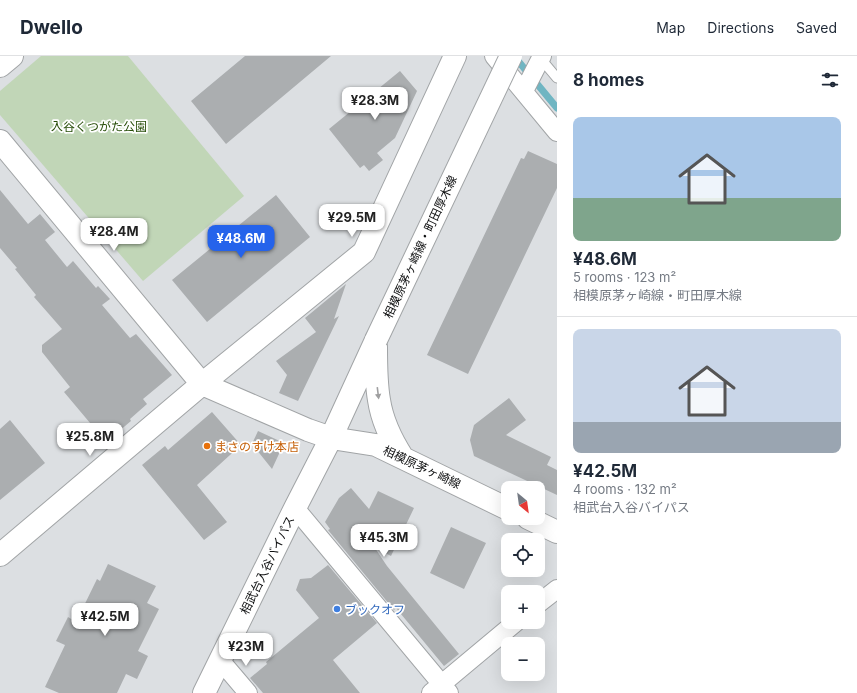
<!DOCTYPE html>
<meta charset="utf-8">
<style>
:root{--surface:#fff;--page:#f2f2f3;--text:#1f2937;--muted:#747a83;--line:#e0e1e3;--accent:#2563eb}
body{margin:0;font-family:Inter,"Noto Sans JP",sans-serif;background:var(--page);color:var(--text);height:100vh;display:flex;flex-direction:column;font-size:15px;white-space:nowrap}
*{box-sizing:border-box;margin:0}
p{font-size:13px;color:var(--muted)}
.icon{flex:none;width:22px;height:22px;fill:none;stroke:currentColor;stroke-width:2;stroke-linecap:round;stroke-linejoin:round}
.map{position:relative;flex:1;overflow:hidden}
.sheet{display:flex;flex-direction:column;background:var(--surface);width:300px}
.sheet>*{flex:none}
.needle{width:26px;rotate:151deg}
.buttons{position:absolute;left:501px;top:425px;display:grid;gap:8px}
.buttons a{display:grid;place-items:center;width:44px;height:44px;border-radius:8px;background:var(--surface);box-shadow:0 4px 16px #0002;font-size:20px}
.price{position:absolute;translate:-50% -34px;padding:0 9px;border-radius:8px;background:#fff;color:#222;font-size:13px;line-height:26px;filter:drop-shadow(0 1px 2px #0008)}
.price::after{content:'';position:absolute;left:50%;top:24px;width:12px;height:9px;margin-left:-6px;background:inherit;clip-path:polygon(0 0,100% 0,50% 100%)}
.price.active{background:var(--accent);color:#fff}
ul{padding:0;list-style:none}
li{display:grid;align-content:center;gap:8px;height:212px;padding:0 16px}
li+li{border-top:1px solid var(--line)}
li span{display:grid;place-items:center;height:124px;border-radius:8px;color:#555}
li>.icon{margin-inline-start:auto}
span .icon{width:72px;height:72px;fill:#fffc;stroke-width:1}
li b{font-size:17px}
h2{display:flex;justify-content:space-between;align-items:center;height:48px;padding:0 16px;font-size:17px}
header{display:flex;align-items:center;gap:24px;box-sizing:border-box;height:56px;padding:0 20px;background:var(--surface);border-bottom:1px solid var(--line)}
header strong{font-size:19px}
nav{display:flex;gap:22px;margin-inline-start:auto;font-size:14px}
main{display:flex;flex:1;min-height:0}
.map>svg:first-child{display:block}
</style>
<header>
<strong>Dwello</strong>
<nav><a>Map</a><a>Directions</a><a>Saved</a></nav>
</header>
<main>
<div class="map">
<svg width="557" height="637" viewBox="0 0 557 637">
<rect width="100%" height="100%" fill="#dcdfe2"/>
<path fill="#c1d6b7" d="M41,0H128L244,140L143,225L0,59V35Z"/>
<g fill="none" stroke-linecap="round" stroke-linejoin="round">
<path stroke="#6fb5c2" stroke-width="7" d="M514,0L557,52"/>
</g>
<path fill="#abaeb0" d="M245,0H331L226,88L191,45Z
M400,15L417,35L395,82L377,97L383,104L369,115L364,109L360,112L329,73Z
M528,95L557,108V132L468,318L427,299L521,102L524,103Z
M0,134L28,168L40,158L55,176L45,184L67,211L73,205L96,232L98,230L110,243L102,249L130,282L136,278L172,319L143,343L147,348L130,363L131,365L106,386L64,336L70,331L42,296V289L62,273L34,241L36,239L15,213L17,212L0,192Z
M276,139L310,181L207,266L172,224Z
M346,228L334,263L339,260L298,345L279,337L287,319L276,305L316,276L305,262Z
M509,342L526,364L506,379L551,401L547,409L557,414V439L474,400L470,384L474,369Z
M212,356L241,389L197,429L227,466L204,484L142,409L165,390L168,394Z
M10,364L45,407L0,444V373Z
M258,375L284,387L272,413L252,388Z
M351,432L369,453L378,435L414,452L391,500L375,492L387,510L459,598L444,610L396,552L394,554L328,474L330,473L325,466L339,442Z
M451,471L486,487L464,533L430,517Z
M108,508L156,530L147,547L159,553L138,595L148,600L137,623L126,618L117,637H59L45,631L65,589L56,585L68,561L76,566L97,523L100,525Z
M328,509L377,567L333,604L360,637H263L250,622L267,608L266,606L319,562L296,534L300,523L311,522Z"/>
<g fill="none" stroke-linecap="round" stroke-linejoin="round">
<defs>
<path id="service" d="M541,3L557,22"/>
<path id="minor" d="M494,0L557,76
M524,35L542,0
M295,452L449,637
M538,548L557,533
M220,604L248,637
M431,637L516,566"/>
<path id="tertiary" d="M0,10L12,0
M0,85L202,328L308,374L331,382
M0,499L202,328L364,196L455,0"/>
<path id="primary" d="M376,291C376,309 376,327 379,344C382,364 392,385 403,402
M331,382L376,389L508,453
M528,462L557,476
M204,637L295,452L331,382L376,284"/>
</defs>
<use href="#service" stroke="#a1a4a6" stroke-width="11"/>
<use href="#minor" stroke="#a1a4a6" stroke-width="20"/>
<use href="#tertiary" stroke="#a1a4a6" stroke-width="24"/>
<use href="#primary" stroke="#a1a4a6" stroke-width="24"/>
<use href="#service" stroke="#fff" stroke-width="9"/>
<use href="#minor" stroke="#fff" stroke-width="18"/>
<use href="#tertiary" stroke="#fff" stroke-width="22"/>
<use href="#primary" stroke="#fff" stroke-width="22"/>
<defs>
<path id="primary-bridge" d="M376,284L511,0"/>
</defs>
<use href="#primary-bridge" stroke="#a1a4a6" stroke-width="24" stroke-linecap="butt"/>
<use href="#primary-bridge" stroke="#fff" stroke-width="22"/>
</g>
<defs><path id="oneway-solid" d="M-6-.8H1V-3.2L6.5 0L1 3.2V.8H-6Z"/></defs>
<use fill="#9f9fa0" href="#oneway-solid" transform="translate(378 337) rotate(83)"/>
<circle fill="#e8710a" stroke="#fff" stroke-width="1.5" cx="207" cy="390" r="4"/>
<circle fill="#3f7fe0" stroke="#fff" stroke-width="1.5" cx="337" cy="553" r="4"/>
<g text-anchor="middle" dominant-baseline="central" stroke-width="3.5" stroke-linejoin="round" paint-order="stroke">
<g font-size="12" fill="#274d08" stroke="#fff">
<text x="99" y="70">入谷くつがた公園</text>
</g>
<g font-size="12" fill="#0f1011" stroke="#fff">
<text transform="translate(420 191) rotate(-65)">相模原茅ヶ崎線・町田厚木線</text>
<text transform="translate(422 411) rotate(25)">相模原茅ヶ崎線</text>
<text transform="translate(267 509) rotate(-64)">相武台入谷バイパス</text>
</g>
<g font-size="12" fill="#c56008" stroke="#fff" text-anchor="start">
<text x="215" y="390">まさのすけ本店</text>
</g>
<g font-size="12" fill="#366cbe" stroke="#fff" text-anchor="start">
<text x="345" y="553">ブックオフ</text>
</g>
</g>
</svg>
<div class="buttons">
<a><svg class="needle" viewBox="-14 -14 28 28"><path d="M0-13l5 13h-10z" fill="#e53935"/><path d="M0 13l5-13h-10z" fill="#747a83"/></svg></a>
<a><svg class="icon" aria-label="locate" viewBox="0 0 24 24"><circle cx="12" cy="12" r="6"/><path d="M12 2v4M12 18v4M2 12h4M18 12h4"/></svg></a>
<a>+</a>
<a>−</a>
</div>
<b class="price" style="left:375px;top:65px">¥28.3M</b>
<b class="price" style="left:352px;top:182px">¥29.5M</b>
<b class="price" style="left:114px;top:196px">¥28.4M</b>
<b class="price active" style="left:241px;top:203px">¥48.6M</b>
<b class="price" style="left:90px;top:401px">¥25.8M</b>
<b class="price" style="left:384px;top:502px">¥45.3M</b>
<b class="price" style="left:105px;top:581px">¥42.5M</b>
<b class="price" style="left:246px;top:611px">¥23M</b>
</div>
<section class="sheet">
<h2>8 homes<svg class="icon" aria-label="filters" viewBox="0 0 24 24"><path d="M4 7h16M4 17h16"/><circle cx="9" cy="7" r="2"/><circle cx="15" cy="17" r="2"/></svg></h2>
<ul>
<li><span style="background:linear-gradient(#a9c7e8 65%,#7fa58c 0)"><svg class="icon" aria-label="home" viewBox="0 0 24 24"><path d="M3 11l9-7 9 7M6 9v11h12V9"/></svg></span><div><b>¥48.6M</b><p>5 rooms · 123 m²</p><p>相模原茅ヶ崎線・町田厚木線</p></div></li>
<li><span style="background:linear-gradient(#c9d6e8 75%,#9aa5b1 0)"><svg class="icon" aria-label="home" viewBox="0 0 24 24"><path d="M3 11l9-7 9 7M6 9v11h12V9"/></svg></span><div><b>¥42.5M</b><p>4 rooms · 132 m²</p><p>相武台入谷バイパス</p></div></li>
</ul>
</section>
</main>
